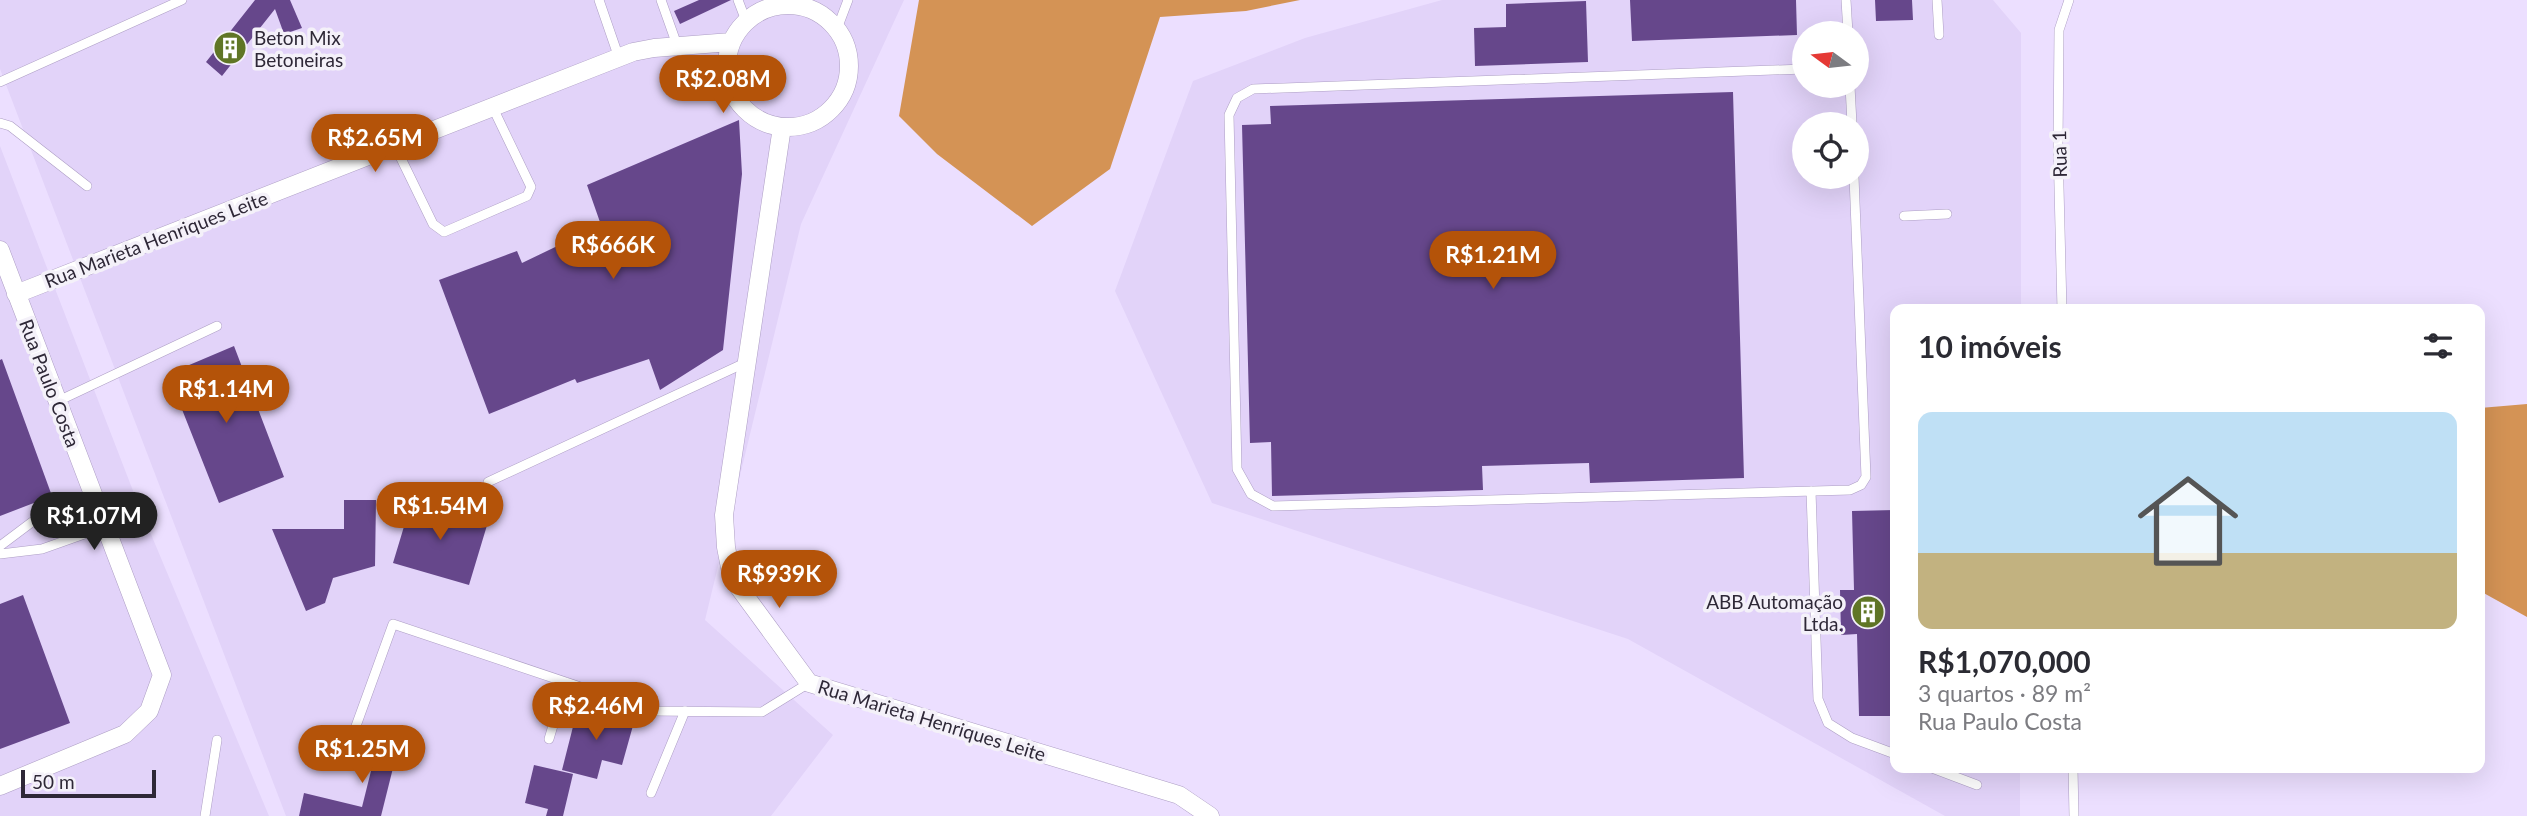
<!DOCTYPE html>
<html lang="pt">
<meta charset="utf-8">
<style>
:root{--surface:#fff;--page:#f2f2f3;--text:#2b2b33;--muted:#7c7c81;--line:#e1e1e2;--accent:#b45309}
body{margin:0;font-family:Lato,sans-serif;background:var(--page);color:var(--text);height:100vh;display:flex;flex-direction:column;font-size:26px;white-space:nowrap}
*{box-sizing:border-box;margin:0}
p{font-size:23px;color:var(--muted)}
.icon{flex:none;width:38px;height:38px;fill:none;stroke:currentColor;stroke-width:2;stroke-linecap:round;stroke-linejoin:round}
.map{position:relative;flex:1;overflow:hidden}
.drawer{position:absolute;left:1890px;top:304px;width:595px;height:469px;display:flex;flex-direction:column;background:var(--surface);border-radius:14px;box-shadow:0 7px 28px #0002}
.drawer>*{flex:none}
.needle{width:46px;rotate:285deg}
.tools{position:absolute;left:1792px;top:21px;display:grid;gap:14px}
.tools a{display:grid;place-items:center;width:77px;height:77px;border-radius:50%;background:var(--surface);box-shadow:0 7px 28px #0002;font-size:35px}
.scale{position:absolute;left:21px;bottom:18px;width:135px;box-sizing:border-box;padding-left:7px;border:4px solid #2e2837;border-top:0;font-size:19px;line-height:24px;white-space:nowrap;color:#2e2837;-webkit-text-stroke:5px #f4f1f9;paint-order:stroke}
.price{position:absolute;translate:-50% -60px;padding:0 16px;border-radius:24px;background:var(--accent);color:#fff;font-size:23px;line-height:46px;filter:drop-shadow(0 2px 4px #0008)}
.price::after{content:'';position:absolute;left:50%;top:42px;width:21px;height:16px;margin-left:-10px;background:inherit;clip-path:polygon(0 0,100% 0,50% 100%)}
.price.current{background:#222;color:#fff}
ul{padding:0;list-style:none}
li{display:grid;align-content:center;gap:14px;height:371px;padding:0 28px}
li+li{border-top:2px solid var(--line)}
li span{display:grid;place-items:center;height:217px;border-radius:14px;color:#555}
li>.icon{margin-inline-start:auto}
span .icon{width:126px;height:126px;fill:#fffc;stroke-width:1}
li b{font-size:30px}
h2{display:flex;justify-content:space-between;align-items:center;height:84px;padding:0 28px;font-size:30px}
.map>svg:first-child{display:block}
</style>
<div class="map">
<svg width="2527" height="816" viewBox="0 0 2527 816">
<rect width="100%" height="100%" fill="#ecdfff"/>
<path fill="#e2d3f9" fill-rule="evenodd" d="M0,0H904L801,224L705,620L833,735L771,816H286L0,69Z
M1442,0H1993L2021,33V310H1895V768H2020V816H1945L1628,639L1212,503L1115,291L1193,81L1305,38ZM1804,33H1857V86H1804ZM1804,124H1857V177H1804Z
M0,146L135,496L269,816H0Z"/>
<path fill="#d49355" d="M919,0H1300L1246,11L1160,17L1110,169L1032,226L937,154L899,116Z
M2527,404V617L2480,591V408Z"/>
<path fill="#66478b" d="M255,0H290L302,28L284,34L275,9L222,76L206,62Z
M699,0H731L680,24L674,11Z
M1630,0H1796L1797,35L1632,41Z
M1875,0H1912L1913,20L1876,21Z
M1586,1L1588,62L1475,66L1474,28L1506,27V4Z
M1733,92L1744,478L1590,483L1589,463L1482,466L1483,490L1272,496L1271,442L1250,443L1242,125L1271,124L1270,106Z
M739,120L742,174L723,350L660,390L649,359L577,383L575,379L489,414L439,280L517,251L522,263L601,225L587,185Z
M234,346L284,477L219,503L168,374Z
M2,359L52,496L0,516V360Z
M344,500H376L375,566L333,578L325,603L306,611L272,529H344Z
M412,500L488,522L469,585L393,563Z
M1895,510V716H1859L1857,634L1841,635L1840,590H1854L1852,511Z
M23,595L70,723L0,749V604Z
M578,707L634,722L622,765L602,760L597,779L562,770Z
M382,727L402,732L381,816H299L304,793L362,807Z
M534,765L573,774L563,816H546L548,809L525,803Z"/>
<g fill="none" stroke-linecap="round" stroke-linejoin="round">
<defs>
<path id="service" d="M599,0L619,58
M661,0L677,45
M738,0L746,21
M1846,0L1848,33
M1937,0L1939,35
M806,7L807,0
M837,29L848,0
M1804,69L1253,89L1237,98L1229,115L1237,469L1251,494L1273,506L1850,490L1861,485L1866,477L1854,177
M0,82L182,0
M1850,86L1852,124
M0,123L10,126L87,186
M395,146L433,224L444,232L527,196L531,187L493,108
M1904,216L1947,214
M2062,310L2058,146L2059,30L2069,0
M56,402L217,326
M488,482L747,362
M1811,491L1818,699L1828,723L1852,738L1895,754
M0,546L32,522L92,495
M0,554L42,549L104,527
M549,739L566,682
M348,748L393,624L652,711L762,712L809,683
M1932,768L1977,785
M2073,768L2074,816
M651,793L685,711
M205,816L217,740"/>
<path id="minor" d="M727 66a61 61 0 1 1 122 0a61 61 0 1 1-122 0Z
M782,127L724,515L726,547L732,578L809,683L1179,795L1210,816
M0,250L162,675L149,711L125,734L0,786
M16,294L633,52L654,48L731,42"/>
</defs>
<use href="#service" stroke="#ad9ec4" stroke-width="10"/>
<use href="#minor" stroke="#ad9ec4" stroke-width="19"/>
<use href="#service" stroke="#fff" stroke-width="9"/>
<use href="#minor" stroke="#fff" stroke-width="18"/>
</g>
<defs>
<symbol id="building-disc" viewBox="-11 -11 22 22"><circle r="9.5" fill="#607626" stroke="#f4f1f9"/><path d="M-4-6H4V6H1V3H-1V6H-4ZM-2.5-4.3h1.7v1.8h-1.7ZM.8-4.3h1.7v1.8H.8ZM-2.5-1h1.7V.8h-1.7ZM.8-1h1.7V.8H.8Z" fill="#fff"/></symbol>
</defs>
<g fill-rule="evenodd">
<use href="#building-disc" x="211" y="29" width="38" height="38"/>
<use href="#building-disc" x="1849" y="593" width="38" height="38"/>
</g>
<g text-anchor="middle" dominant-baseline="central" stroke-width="7" stroke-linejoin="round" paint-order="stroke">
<g font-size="19" fill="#2e2837" stroke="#f4f1f9" text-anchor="start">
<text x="254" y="37">Beton Mix<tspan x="254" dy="22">Betoneiras</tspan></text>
<text x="1843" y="601" text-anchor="end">ABB Automação<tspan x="1843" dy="22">Ltda.</tspan></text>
</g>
<g font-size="19" fill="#2e2837" stroke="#f4f1f9">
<text transform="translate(2059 154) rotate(-91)">Rua 1</text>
<text transform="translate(156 239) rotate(-21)">Rua Marieta Henriques Leite</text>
<text transform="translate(50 383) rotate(69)">Rua Paulo Costa</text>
<text transform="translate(932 720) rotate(17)">Rua Marieta Henriques Leite</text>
</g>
</g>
</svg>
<div class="tools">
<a><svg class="needle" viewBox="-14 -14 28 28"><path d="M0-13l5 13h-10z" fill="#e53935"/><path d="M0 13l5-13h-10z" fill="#7c7c81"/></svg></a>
<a><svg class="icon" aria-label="locate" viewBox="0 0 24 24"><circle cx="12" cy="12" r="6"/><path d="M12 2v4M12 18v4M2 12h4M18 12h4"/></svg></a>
</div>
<div class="scale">50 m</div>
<b class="price" style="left:723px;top:115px">R$2.08M</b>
<b class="price" style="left:375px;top:174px">R$2.65M</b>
<b class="price" style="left:613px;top:281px">R$666K</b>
<b class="price" style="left:1493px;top:291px">R$1.21M</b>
<b class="price" style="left:226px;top:425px">R$1.14M</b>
<b class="price" style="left:440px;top:542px">R$1.54M</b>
<b class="price current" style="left:94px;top:552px">R$1.07M</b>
<b class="price" style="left:779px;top:610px">R$939K</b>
<b class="price" style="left:596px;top:742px">R$2.46M</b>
<b class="price" style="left:362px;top:785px">R$1.25M</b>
<section class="drawer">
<h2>10 imóveis<svg class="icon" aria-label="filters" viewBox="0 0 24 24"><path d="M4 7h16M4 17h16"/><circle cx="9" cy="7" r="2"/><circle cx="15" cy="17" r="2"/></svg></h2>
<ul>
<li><span style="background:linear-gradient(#bfe0f5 65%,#c2b280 0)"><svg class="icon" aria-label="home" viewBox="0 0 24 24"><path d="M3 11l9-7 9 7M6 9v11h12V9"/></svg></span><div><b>R$1,070,000</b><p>3 quartos · 89 m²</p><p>Rua Paulo Costa</p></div></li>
</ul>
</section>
</div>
